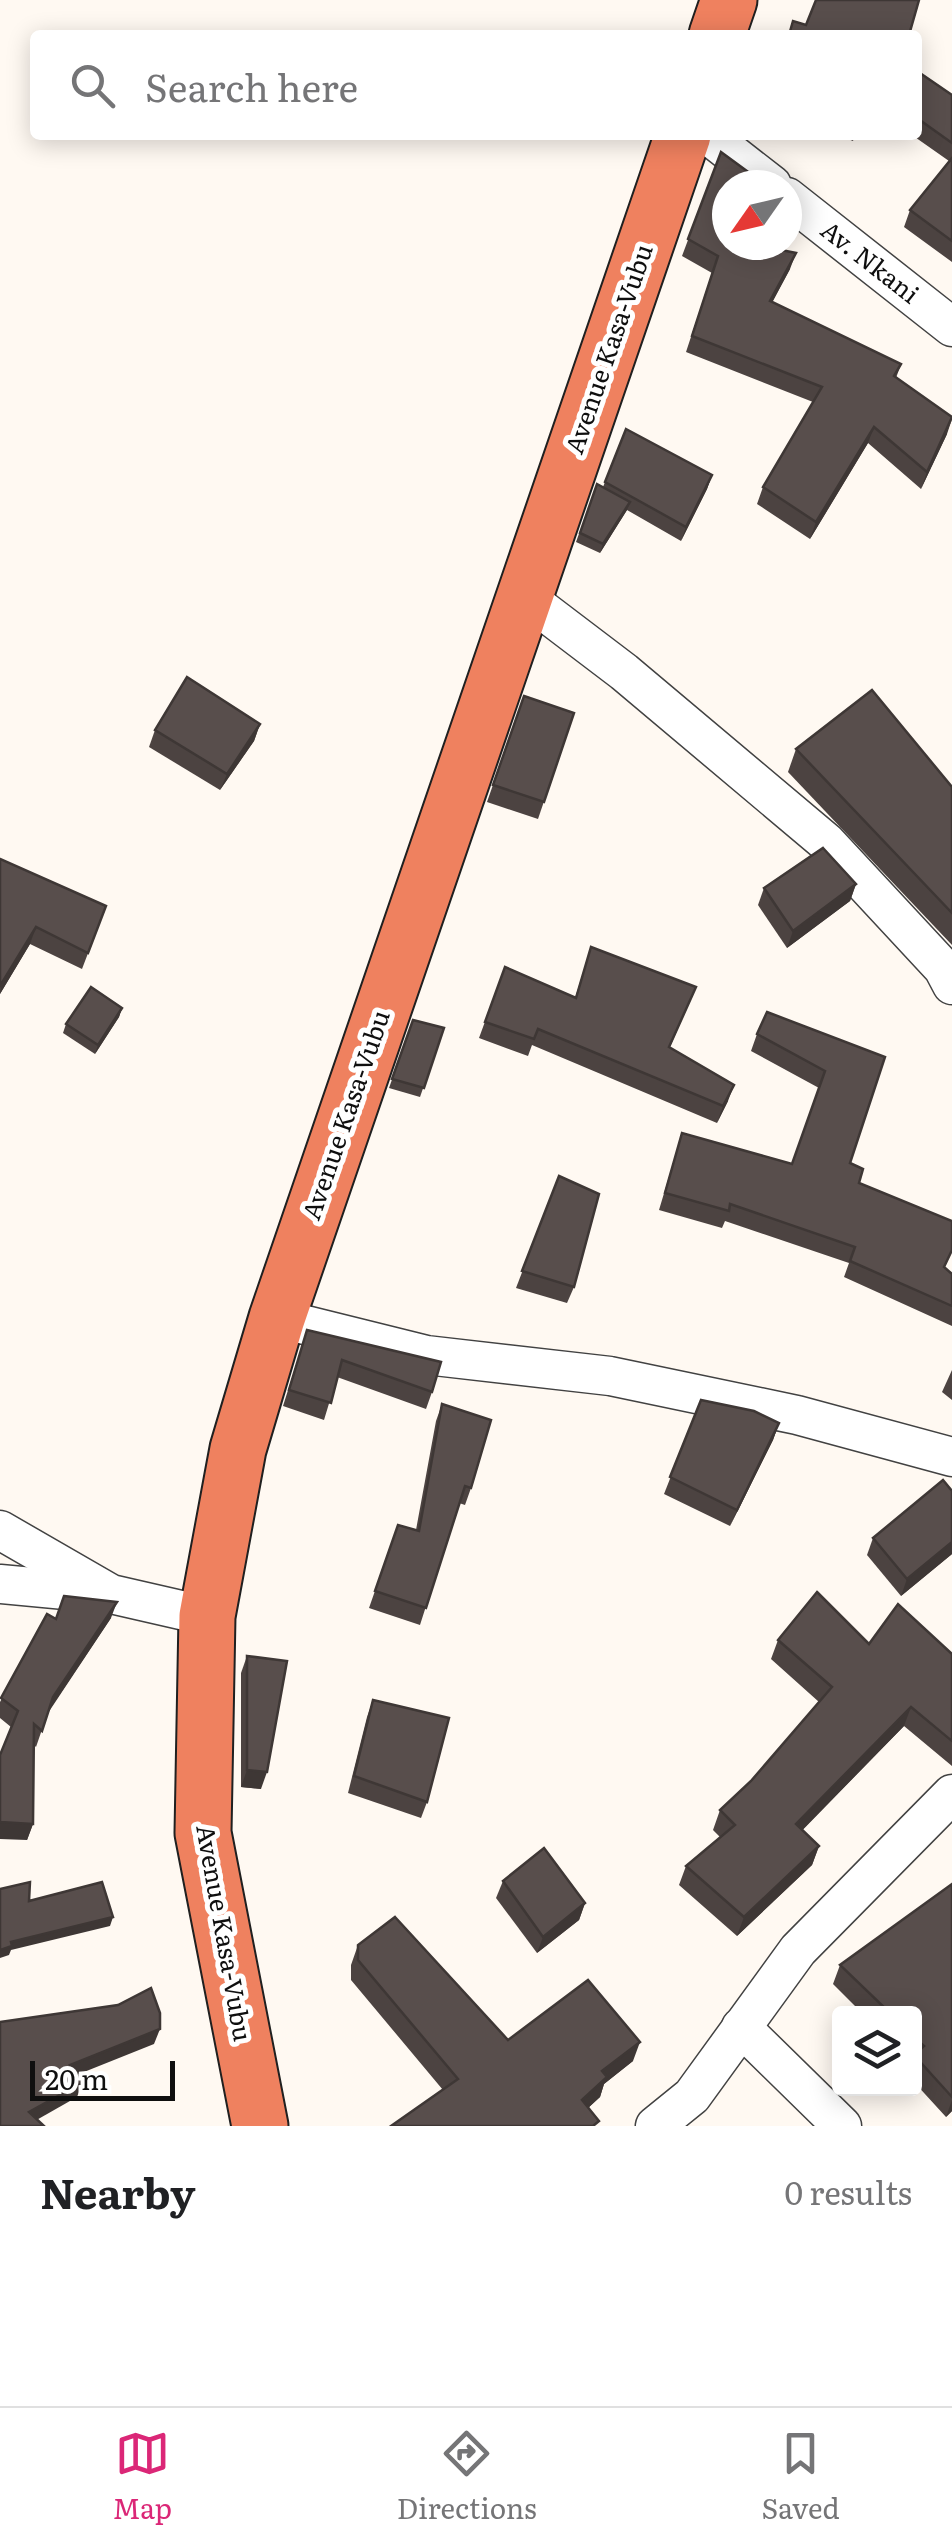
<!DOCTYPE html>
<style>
:root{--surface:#fff;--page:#f6f6f6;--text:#202124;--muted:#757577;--line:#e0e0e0;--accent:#db2777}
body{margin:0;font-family:Literata,serif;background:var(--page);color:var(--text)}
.controls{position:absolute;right:30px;bottom:30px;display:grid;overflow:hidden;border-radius:10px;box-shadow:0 5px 25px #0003}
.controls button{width:90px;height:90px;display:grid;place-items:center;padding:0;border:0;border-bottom:2px solid var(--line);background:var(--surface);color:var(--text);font:50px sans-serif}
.compass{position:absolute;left:712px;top:170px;width:90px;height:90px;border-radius:50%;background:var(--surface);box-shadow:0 5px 25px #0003;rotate:236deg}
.scale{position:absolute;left:30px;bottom:25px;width:145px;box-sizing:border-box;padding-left:10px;border:5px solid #0f0f0f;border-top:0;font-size:28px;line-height:35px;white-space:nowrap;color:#0f0f0f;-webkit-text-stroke:8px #fff;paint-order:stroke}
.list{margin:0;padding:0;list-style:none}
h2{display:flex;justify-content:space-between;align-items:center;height:130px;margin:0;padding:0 40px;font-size:42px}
h2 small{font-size:32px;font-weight:400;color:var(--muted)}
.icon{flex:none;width:55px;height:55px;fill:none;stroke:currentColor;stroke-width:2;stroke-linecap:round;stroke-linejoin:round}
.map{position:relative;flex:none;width:952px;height:2126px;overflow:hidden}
.search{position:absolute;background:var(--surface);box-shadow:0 5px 25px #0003;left:30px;right:30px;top:30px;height:110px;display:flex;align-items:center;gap:25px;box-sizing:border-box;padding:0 35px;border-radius:10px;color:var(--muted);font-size:38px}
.sheet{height:280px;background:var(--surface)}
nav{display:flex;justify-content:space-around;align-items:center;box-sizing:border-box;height:140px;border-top:2px solid var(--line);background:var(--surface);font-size:28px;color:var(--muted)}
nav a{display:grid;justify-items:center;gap:5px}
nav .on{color:var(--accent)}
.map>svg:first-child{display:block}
</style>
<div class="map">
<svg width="952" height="2126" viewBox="0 0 952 2126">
<rect width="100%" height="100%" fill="#fff9f2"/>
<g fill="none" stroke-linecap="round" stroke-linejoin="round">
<defs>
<g id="street">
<polyline points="708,135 772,185"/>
<polyline points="787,197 952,327"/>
<polyline points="524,596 624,672 826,842 943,968 952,985"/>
<polyline points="277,1318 426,1355 610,1376 797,1415 952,1457"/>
<polyline points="0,1530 111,1594 207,1616"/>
<polyline points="0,1584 97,1593"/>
<polyline points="741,2027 842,2126"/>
<polyline points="655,2126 692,2096 798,1950 952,1794"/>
</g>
<g id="highway">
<polyline points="717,35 729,0"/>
<polyline points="260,2126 203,1833 207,1616 238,1449 277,1318 683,135"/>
</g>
</defs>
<!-- street casing -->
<use href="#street" stroke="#424242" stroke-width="41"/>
<!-- highway casing -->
<use href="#highway" stroke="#202020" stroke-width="59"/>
<!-- street -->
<use href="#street" stroke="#fff" stroke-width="38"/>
<!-- highway -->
<use href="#highway" stroke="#ef815f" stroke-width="55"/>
</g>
<!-- wall -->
<g fill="#4c4341">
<polygon points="917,71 952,95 952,262 904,227 910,210 949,161 912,135 917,135"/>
<polygon points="838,135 855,135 853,141"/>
<polygon points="721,152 771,248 790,269 772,302 901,364 896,378 947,434 921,489 868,443 810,539 757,504 763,487 813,402 686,352 712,273 682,256"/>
<polygon points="626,429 712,475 707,489 681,541 627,510 600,553 576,542 597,484 603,487"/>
<polygon points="524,696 574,713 538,819 487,802"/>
<polygon points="260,724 254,741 220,790 149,747 155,730"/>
<polygon points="796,749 952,787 952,945 788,772"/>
<polygon points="0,859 106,906 82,969 30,944 0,994"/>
<polygon points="856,884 850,901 787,948 758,905 764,888"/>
<polygon points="591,947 696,987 670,1047 728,1101 717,1123 532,1045 528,1056 479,1038 505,967 575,998"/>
<polygon points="122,1008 119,1017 95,1054 63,1033 66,1024"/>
<polygon points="413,1020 444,1028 420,1097 389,1088"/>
<polygon points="757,1034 885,1057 850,1163 859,1183 952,1274 952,1326 844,1277 849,1263 725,1221 722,1228 659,1210 682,1133 792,1164 819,1088 751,1051"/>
<polygon points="559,1176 574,1287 567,1303 516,1288"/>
<polygon points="307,1330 432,1392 426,1409 337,1377 324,1420 283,1406"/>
<polygon points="952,1370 952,1400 942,1392"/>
<polygon points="701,1400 779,1423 773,1440 730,1526 664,1494"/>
<polygon points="442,1404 471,1488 465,1505 459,1503 420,1625 369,1608 398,1525 416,1530 436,1421"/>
<polygon points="952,1491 952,1554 901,1596 867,1555 873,1538"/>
<polygon points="47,1614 55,1619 111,1618 48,1712 36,1747 34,1745 33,1824 27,1840 11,1727 0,1718 0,1702"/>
<polygon points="778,1640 869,1644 952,1654 952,1766 904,1726 802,1830 819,1846 812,1865 737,1936 679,1885 686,1866 720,1837 713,1830 720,1810 751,1781 819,1702 771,1659"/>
<polygon points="247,1656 261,1789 241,1787 241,1673"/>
<polygon points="373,1700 427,1802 421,1818 348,1793 367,1717"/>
<polygon points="503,1881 585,1903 579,1920 537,1953 496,1898"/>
<polygon points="952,1884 952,2111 946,2117 914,2082 914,2014 863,2014 833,1984 840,1965"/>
<polygon points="358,1945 508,2040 633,2061 604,2084 600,2097 588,2108 443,2090 351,1980 351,1965"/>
</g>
<!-- shaded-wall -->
<g fill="#3e3735">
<polygon points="796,253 790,269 764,318 770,301"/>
<polygon points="952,419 947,434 921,489 927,472"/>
<polygon points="874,427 868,443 810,539 816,522"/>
<polygon points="712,475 707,489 681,541 686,527"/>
<polygon points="630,502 627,510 600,553 603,544"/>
<polygon points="260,724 254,741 220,790 227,774"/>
<polygon points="856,884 850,901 787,948 793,931"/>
<polygon points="36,927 30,944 0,994 1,987"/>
<polygon points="122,1008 119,1017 95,1054 98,1045"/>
<polygon points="734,1085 728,1101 717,1123 723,1106"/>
<polygon points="779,1423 773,1440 730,1526 737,1510"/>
<polygon points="952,1542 952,1554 901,1596 907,1579"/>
<polygon points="117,1602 111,1618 48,1713 53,1697"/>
<polygon points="911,1707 904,1726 789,1844 796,1824"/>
<polygon points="247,1770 267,1772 261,1789 241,1787"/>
<polygon points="0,1822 33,1824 27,1840 0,1839"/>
<polygon points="819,1846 812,1865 737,1936 744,1917"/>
<polygon points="585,1903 579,1920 537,1953 543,1937"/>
<polygon points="113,1917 110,1926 11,1950 9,1955 0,1958 0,1950 11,1942"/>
<polygon points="160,2029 154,2044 64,2080 70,2065"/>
<polygon points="640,2042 633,2061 604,2084 600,2097 575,2120 582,2100 602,2071"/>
<polygon points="83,2082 77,2097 26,2126 29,2112"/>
<polygon points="952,2100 952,2111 946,2117"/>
</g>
<!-- building -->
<g fill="#584e4c" stroke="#3e3735" stroke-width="2.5">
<polygon points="816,0 919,0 909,35 789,35 793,21 806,25"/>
<polygon points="917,71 952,95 952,143 917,118"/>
<polygon points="721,152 766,185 727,185 727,245 768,245 766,247 796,253 770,301 901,364 894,376 952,417 927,472 874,427 816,522 763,487 822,387 692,336 718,256 688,239"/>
<polygon points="952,158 952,241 910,210"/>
<polygon points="787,203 793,209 787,218"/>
<polygon points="626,429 712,475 686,527 605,482"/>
<polygon points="597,484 630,502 603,544 580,533"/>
<polygon points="187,677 260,724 227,774 155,730"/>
<polygon points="872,690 952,787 952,913 796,749"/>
<polygon points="524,696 574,713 544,802 493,785"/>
<polygon points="823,848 856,884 793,931 764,888"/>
<polygon points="0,859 106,906 88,953 36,927 0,986"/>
<polygon points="591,947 696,987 669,1047 734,1085 723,1106 538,1029 534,1039 485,1022 505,967 576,998"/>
<polygon points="91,987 122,1008 98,1045 66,1024"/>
<polygon points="767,1012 885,1057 850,1163 863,1169 859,1183 952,1221 952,1250 944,1267 952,1274 952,1306 850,1261 855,1247 730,1204 729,1211 665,1193 682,1133 792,1164 825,1071 757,1034"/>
<polygon points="413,1020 444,1028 424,1088 392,1079"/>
<polygon points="559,1176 599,1194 574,1287 522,1271"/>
<polygon points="307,1330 441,1362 432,1392 342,1360 331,1403 289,1390"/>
<polygon points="701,1400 754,1411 779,1423 737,1510 670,1477"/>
<polygon points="442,1404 491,1420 471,1488 465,1486 426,1608 375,1591 398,1525 419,1531"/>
<polygon points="943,1480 952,1491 952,1542 907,1579 873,1538"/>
<polygon points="817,1592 869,1644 898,1604 952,1654 952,1741 911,1707 796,1824 819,1846 744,1917 686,1866 735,1825 720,1810 751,1781 832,1687 778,1640"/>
<polygon points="64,1596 117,1602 53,1697 42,1731 34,1724 33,1824 0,1822 0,1755 18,1711 1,1698 47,1614 56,1619"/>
<polygon points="247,1656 287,1661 267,1772 247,1770"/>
<polygon points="373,1700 449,1718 427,1802 354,1776"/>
<polygon points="544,1848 585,1903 543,1937 503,1881"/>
<polygon points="30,1882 29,1901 102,1882 113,1917 11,1942 12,1946 0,1950 0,1889"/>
<polygon points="952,1884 952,2097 914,2055 924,2046 914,2037 914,2014 891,2014 840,1965"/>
<polygon points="395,1917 508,2040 588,1980 640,2042 602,2071 607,2077 582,2100 599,2121 593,2126 391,2126 458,2079 358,1960 358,1945"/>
<polygon points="151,1988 160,2013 160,2029 70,2065 83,2082 29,2112 44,2126 0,2126 0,2022 118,2005"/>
</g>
<g text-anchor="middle" stroke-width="10" stroke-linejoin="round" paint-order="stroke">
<!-- street labels -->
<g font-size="25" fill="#0f0f0f" stroke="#fff">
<text transform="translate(870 262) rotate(38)" y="9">Av. Nkani</text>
<text transform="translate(609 349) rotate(-71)" y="9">Avenue Kasa-Vubu</text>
<text transform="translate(346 1115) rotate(-71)" y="9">Avenue Kasa-Vubu</text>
<text transform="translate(224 1933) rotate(80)" y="9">Avenue Kasa-Vubu</text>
</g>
</g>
</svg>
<div class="controls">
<button><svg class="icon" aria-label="layers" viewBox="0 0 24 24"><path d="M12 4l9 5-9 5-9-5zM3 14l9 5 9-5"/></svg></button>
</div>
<svg class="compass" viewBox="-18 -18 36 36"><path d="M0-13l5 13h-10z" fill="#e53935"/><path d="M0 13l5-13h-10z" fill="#757577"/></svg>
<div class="scale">20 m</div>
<div class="search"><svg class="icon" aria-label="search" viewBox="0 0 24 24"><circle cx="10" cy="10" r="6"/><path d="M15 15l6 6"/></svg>Search here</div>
</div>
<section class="sheet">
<h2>Nearby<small>0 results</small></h2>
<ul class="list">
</ul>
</section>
<nav>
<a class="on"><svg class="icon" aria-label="map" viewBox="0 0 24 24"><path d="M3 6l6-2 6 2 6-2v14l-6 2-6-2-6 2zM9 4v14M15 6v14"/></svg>Map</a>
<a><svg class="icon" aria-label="directions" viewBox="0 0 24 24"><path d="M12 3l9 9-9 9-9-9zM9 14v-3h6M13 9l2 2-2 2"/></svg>Directions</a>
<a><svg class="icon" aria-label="saved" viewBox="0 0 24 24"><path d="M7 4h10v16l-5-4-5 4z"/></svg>Saved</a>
</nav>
